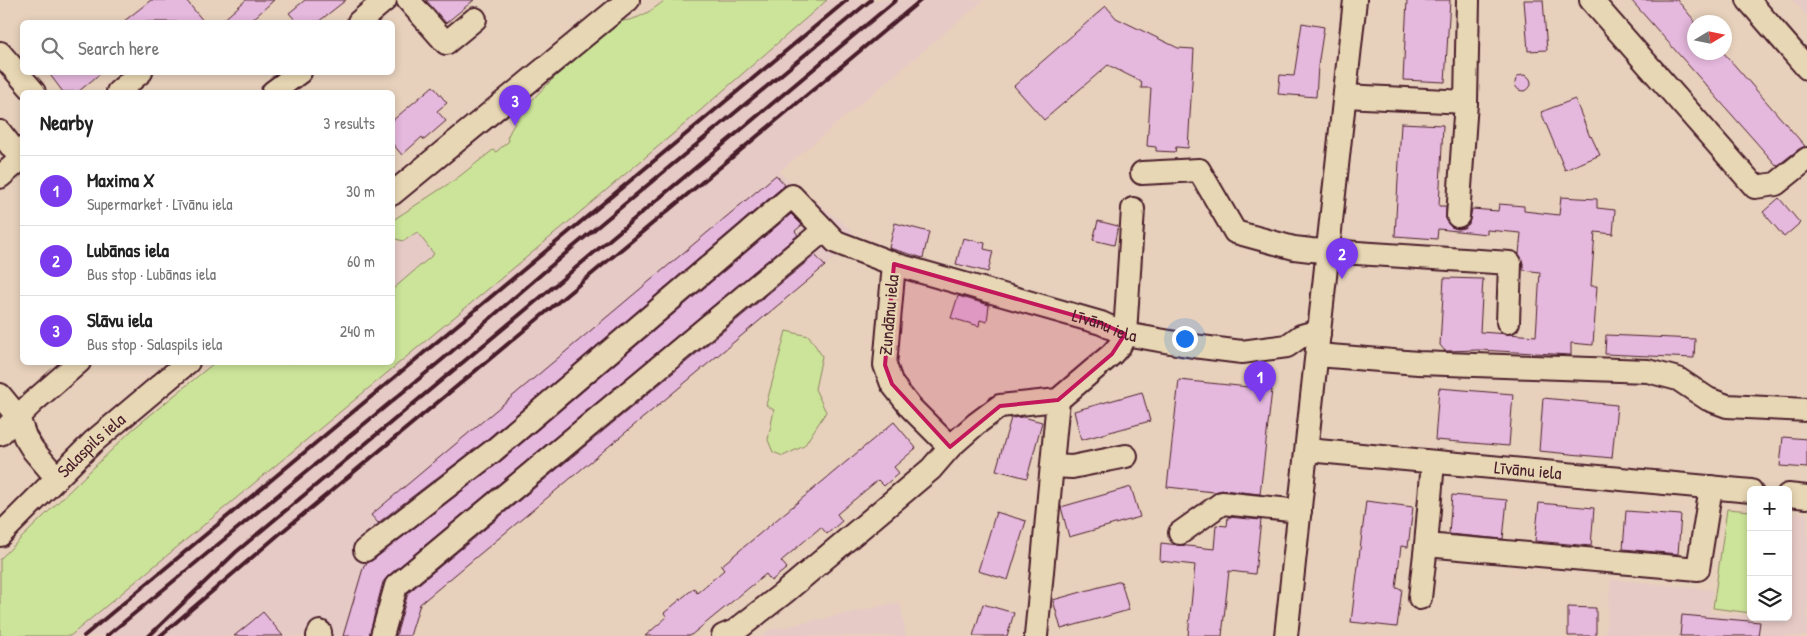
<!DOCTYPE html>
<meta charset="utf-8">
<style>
:root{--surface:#fff;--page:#f6f6f6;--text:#222;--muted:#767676;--line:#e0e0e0;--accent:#7c3aed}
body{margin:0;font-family:"Patrick Hand",sans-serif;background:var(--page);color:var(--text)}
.controls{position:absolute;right:15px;bottom:15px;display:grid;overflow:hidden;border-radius:8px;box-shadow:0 2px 8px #0003}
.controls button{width:45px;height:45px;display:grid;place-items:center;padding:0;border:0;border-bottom:1px solid var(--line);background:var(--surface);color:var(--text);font:25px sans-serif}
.compass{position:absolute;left:1687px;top:15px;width:45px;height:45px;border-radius:50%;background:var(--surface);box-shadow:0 2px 8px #0003;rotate:80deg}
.you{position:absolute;left:1184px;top:338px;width:18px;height:18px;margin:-12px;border:4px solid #fff;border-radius:50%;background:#1a73e8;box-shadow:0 0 0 8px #1a73e833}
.badge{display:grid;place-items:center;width:32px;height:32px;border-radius:50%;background:var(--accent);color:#fff;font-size:16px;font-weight:700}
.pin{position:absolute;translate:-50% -41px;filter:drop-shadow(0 1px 2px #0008)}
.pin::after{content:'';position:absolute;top:26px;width:18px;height:15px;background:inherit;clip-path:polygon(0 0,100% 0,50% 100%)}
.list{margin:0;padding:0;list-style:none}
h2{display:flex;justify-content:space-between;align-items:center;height:65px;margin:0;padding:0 20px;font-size:21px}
h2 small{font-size:16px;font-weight:400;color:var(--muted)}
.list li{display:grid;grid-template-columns:32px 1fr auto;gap:15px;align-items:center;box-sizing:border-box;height:70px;padding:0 20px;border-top:1px solid var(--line)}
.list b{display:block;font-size:19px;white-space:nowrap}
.list p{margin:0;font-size:16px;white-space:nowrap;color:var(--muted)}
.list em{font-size:16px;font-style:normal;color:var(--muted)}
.icon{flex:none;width:28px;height:28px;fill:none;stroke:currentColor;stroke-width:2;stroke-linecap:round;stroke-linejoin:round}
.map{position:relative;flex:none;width:1807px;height:636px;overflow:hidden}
.search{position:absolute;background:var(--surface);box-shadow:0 2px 8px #0003;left:20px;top:20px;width:375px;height:55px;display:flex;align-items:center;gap:12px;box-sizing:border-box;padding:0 18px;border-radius:8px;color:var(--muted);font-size:19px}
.panel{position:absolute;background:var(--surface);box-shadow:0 2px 8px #0003;left:20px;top:90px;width:375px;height:275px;border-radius:8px}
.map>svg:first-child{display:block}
</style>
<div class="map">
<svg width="1807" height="636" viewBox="0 0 1807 636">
<rect width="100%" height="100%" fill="#e7d1bc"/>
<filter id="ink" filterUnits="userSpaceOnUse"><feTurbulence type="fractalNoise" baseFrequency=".02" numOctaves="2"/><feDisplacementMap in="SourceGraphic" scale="10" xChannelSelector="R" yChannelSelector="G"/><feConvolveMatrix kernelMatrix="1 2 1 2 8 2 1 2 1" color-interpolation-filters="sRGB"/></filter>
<g filter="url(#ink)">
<!-- built -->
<g fill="#e6cac6">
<polygon points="749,0 984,0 779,172 849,228 855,236 840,254 420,604 410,636 5,636 392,362 393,247 419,220"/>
<polygon points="1793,0 1807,0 1807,16"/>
<polygon points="1795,512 1807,514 1807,636 1605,636 1611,579 1713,590 1710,613 1751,616 1751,617 1784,619 1788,617 1788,578"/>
<polygon points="900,602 906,636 762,636 769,630"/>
</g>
<!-- green -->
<g fill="#cce499" stroke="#8b8262">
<path d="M665 0H827L686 123 534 251 70 636H0V559L132 430 214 363 392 362 393 289 434 254 417 232 404 241 395 239 393 235V220L456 179 493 150 496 152 509 141 507 138C526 93 585 53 622 21 638 20 653 10 665 0Z"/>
<polygon points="786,331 809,336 822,356 815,389 826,412 804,446 783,456 773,452 768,440 774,410 766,405"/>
<polygon points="1727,509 1751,511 1751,613 1713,608"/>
</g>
<!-- building -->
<g fill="#e5b8dd" stroke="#4a1f2b">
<polygon points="151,0 186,0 204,22 123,22"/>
<polygon points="246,0 274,0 250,22 221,22"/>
<polygon points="305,0 346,0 318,22 297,22 289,13"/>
<polygon points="426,0 474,0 446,23"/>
<polygon points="1407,0 1450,0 1445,82 1403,80"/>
<polygon points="1524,0 1543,0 1547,50 1528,51"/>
<polygon points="1631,0 1677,0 1694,20 1694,52 1723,52 1805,146 1799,149 1777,166"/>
<polygon points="1106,6 1116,18 1178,48 1194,49 1188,148 1176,147 1175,152 1156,151 1156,147 1147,146 1151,88 1141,88 1142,82 1108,65 1044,120 1014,86"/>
<polygon points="1302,23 1324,27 1318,66 1316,97 1278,94 1280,75 1294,76"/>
<polygon points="48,72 102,72 78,92 63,92"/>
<circle cx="1523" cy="83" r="8"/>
<polygon points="433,86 447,103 437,111 446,121 424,140 422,137 402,155 392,143 392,121"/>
<polygon points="1575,99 1590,137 1591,136 1600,155 1565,170 1541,112"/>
<polygon points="1401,123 1443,125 1439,206 1446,206 1446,221 1451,227 1458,229 1464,228 1469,224 1472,209 1498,211 1499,204 1524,206 1524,211 1559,215 1561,197 1597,199 1597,208 1615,210 1613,234 1595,232 1591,286 1597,286 1593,345 1571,343 1571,355 1479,350 1445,351 1440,345 1444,278 1483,279 1480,332 1536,336 1540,272 1523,270 1523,263 1519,254 1521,233 1487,230 1487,234 1438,229 1437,239 1395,236"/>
<polygon points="776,175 785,185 485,441 378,523 371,515"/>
<polygon points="1779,198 1800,223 1784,237 1763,212"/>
<polygon points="791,214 802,225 795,231 798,235 388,576 383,582 369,636 343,636 364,565 373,560 501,461"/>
<polygon points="1098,221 1118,226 1114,245 1093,240"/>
<polygon points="895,223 929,232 923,258 889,248"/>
<polygon points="963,238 985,243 984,249 993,251 988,272 956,264"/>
<polygon points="815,255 825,266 420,604 410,636 396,636 408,593"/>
<polygon points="958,296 989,305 987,322 980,320 979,326 951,318"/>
<polygon points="1606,335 1695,339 1694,358 1605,354"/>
<polygon points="1250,375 1268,377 1267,389 1272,390 1260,494 1223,490 1214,492 1167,487 1179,380 1249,387"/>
<polygon points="1439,388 1513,394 1509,446 1435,440"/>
<polygon points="1142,392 1150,421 1081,440 1074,411"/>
<polygon points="1543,398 1617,405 1612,458 1539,451"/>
<polygon points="1023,417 1042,422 1027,478 996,470 1011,418"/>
<polygon points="894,422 916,448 894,467 899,473 884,486 878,480 837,514 842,521 827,534 821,527 781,561 787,568 771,581 766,574 690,636 645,636 667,617 664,613 694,588 697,593 724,570 721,566"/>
<polygon points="1783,437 1807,439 1807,468 1780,466"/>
<polygon points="1131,487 1140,517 1069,537 1061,507"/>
<polygon points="1452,495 1507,500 1503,539 1449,534"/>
<polygon points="1366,501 1413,507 1408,547 1401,546 1396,588 1402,589 1397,627 1351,622"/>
<polygon points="1539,503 1594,508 1591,546 1535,541"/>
<polygon points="1626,511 1681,515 1678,554 1623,549"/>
<polygon points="996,512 1026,521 1008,580 978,571"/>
<polygon points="1228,517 1261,520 1255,574 1229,571 1222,636 1188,636 1195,565 1160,561 1161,543 1214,549 1216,525 1227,526"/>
<polygon points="1121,581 1129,610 1061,629 1053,600"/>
<polygon points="983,604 1014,613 1007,636 973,636"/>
<polygon points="1568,607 1596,608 1596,636 1568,636"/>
<polygon points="263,612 283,636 234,636 250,623"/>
<polygon points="1682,615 1760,622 1758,636 1680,636"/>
</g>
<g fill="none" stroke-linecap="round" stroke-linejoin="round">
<defs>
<g id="minor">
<polyline points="408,0 446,43 475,19"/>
<polyline points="1591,0 1755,187 1776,184 1807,159"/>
<polyline points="1748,0 1807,68"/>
<polyline points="359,22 385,0"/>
<polyline points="0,53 34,92"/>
<polyline points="118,92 141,72"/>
<polyline points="273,92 300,72"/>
<polyline points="1345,96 1466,102 1468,0"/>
<polyline points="0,132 21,159"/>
<polyline points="1142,173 1199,170 1235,232 1294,248 1311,250 1510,263 1508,322"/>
<polyline points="0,177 21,159 22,160"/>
<polyline points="392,194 628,0"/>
<polyline points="1458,216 1466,102"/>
<polyline points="894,264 885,365 892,384 911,408 950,447"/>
<polyline points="1317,355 1418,363 1648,371 1678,379 1708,399 1727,406 1807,410"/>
<polyline points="0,395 18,417 25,437 33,450 56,477"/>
<polyline points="0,434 33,402 79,362"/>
<path id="s1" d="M1307 450 1751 491"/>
<polyline points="1053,466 1072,467 1126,456"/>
<polyline points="1788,495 1807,497"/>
<polyline points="1180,533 1222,503 1300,511"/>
<path id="s2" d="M0 535 93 442 188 362"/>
<polyline points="1426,545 1433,462"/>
<path id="s3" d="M365 550 493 451 792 196 836 242 894 264 1101 323 1125 334 1193 346 1242 352 1287 346 1301 336 1308 334H1319"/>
<polyline points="1420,598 1426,545 1698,569 1711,487"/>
<polyline points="318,636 320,632"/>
<polyline points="382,636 396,586 824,230"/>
<polyline points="723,636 735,631 785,592 931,469 950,447 976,424 1000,406 1058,400 1112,354 1120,345 1125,334 1133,209"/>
<polyline points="1036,636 1058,400"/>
<polyline points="1286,636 1355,0"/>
</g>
</defs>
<!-- minor casing -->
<use href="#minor" stroke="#4a1f2b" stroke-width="26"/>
<!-- minor -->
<use href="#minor" stroke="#e8d7b4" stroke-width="22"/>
<!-- rail -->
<g stroke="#4a1f2b" stroke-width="4">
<polyline points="84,636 847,0"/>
<polyline points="107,636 443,359 573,247 871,0"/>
<polyline points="149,636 236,552 896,0"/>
<polyline points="160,636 277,536 921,0"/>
</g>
</g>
</g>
<!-- marked area -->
<path fill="#c2185b" fill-opacity="0.2" stroke="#c2185b" stroke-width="4" stroke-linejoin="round" d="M894 264 1101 323 1125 334 1112 354 1058 400 1000 406 950 447 892 384 885 365Z"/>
<g text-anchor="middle" stroke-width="4.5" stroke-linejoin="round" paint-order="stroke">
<!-- street labels -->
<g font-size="18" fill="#4a1f2b" stroke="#e8d7b4">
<text transform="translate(889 315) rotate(-85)" y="6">Zundānu iela</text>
<text dy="6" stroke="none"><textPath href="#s3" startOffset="900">Līvānu iela</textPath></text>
<text dy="6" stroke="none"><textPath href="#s2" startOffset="128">Salaspils iela</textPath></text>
<text dy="6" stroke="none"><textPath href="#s1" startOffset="222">Līvānu iela</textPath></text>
</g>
</g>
</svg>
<div class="controls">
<button>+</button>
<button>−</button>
<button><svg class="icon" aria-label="layers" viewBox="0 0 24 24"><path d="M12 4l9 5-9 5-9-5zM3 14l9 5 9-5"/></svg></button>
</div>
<svg class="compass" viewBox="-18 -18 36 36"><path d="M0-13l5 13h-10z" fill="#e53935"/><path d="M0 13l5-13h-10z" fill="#767676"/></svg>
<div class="you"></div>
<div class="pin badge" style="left:1260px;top:402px">1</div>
<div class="pin badge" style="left:1342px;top:279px">2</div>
<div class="pin badge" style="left:515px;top:126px">3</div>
<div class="search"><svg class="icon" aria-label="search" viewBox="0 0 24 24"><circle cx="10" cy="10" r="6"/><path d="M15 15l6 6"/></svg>Search here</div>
<section class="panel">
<h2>Nearby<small>3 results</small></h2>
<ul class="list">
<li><span class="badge">1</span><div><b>Maxima X</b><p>Supermarket · Līvānu iela</p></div><em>30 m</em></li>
<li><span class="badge">2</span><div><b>Lubānas iela</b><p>Bus stop · Lubānas iela</p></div><em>60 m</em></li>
<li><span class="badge">3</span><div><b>Slāvu iela</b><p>Bus stop · Salaspils iela</p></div><em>240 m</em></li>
</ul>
</section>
</div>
